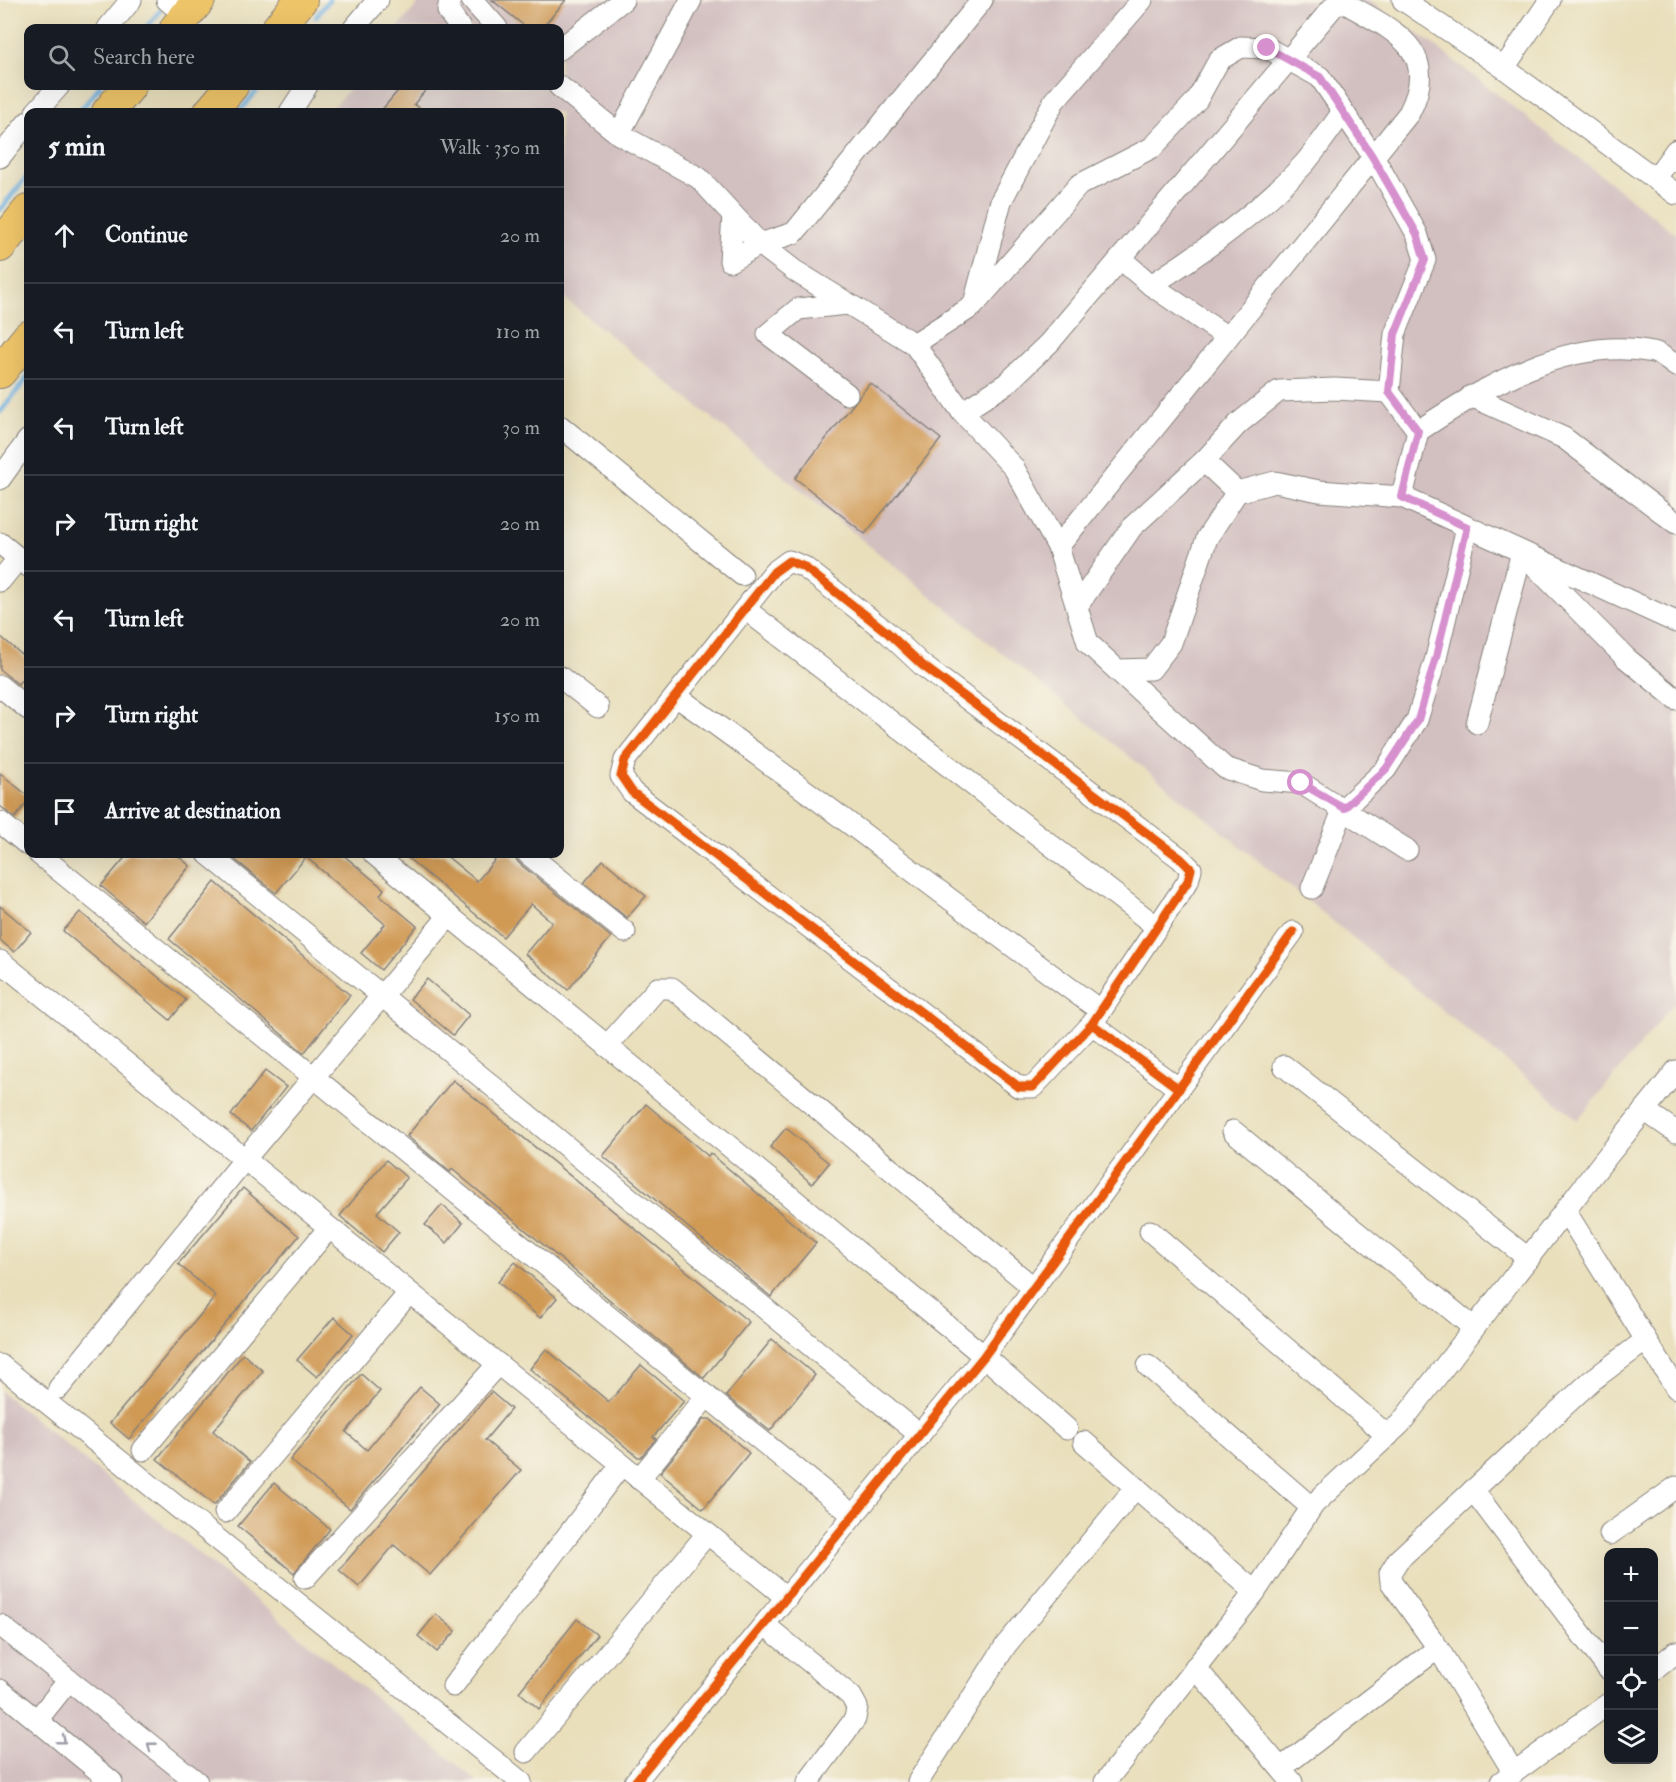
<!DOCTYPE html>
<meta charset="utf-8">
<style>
:root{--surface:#171b24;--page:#242831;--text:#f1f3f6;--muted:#9ea1a6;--line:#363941}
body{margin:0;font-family:"IM FELL Double Pica",serif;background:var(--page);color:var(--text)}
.controls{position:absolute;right:18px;bottom:18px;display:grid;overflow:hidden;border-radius:12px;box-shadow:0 6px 24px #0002}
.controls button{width:54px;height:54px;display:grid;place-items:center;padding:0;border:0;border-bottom:2px solid var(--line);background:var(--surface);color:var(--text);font:30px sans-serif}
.stop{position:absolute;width:18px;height:18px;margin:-14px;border:4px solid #d690ce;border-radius:50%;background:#fff}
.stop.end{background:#d690ce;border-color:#fff;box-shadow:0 2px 6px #0008}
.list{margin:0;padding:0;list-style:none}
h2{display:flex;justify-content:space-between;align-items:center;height:78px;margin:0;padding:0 24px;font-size:26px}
h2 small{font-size:20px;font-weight:400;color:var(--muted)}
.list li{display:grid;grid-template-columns:39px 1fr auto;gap:18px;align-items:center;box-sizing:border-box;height:96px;padding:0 24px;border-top:2px solid var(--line)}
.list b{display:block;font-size:22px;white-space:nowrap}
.list em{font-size:20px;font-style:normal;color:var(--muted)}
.icon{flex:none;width:33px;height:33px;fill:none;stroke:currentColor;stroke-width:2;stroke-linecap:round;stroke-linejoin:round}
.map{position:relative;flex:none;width:1676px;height:1782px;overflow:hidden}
.search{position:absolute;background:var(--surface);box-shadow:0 6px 24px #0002;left:24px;top:24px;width:540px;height:66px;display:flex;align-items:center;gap:15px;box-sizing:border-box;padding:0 21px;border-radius:12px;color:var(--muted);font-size:22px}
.panel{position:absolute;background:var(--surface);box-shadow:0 6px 24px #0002;left:24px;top:108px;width:540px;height:750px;border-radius:12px}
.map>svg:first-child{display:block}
</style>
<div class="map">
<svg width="1676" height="1782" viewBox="0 0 1676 1782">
<rect width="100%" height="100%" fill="#f7f3e8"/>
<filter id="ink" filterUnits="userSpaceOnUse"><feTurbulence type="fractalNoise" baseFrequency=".0167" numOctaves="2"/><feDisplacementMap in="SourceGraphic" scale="12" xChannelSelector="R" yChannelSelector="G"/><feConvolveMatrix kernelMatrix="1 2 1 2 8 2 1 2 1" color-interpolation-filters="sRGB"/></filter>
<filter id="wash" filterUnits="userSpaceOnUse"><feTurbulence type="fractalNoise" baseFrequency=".008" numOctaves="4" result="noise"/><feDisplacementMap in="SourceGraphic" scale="24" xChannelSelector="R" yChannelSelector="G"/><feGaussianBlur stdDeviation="1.35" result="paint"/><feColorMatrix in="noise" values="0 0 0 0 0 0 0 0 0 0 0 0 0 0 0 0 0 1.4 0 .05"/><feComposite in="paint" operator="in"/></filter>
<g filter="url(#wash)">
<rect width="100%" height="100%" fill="#e9dfbb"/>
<!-- industrial -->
<g fill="#d2bfc0">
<polygon points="421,0 1368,0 1430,42 1676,234 1676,1001 1578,1120 560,295 560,112 334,112 331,110 352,86 560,86 560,28 398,28"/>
<polygon points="0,1391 478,1782 0,1782"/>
</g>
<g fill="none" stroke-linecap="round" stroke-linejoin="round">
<!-- stream -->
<g stroke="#6db1e3" stroke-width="5">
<polyline points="316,17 329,0"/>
<polyline points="146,28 160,11"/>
<polyline points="79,112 100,86"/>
<polyline points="239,112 261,86"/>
<polyline points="0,210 28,175"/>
<polyline points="0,412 28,377"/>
</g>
</g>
<g id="blocks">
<!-- building -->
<g fill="#d09a55">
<polygon points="492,0 566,0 542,28 527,28"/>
<polygon points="402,86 429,86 414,104 425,112 380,112"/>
<polygon points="870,383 941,439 865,534 795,478"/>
<polygon points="0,636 28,660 28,672 18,684 0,670"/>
<polygon points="0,773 28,796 28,801 15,818 0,806"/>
<polygon points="128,854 176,854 190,866 144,922 101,886"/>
<polygon points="228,854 342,854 384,889 380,895 417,926 381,970 361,953 385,924 306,857 276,893"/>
<polygon points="403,854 444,854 477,881 500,854 511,854 520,864 611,937 568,990 525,954 552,922 531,904 503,937"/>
<polygon points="603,860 646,896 627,918 584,883"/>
<polygon points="215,882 350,995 304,1053 169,939"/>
<polygon points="0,906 31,932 14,952 0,940"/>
<polygon points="80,912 186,1000 170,1020 63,931"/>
<polygon points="427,979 469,1015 453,1035 410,999"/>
<polygon points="265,1071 286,1087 251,1131 231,1115"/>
<polygon points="453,1080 749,1322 704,1378 452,1169 450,1172 407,1136"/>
<polygon points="646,1104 708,1156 710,1153 816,1243 771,1297 603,1156"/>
<polygon points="786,1128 829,1163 812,1184 770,1147"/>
<polygon points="386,1160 407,1178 377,1213 399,1232 382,1252 340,1216"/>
<polygon points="243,1188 299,1236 129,1439 110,1423 216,1296 178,1264"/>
<polygon points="442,1205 463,1223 447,1243 425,1225"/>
<polygon points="515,1262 557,1298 540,1318 498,1282"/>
<polygon points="334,1317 353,1334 317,1377 297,1360"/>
<polygon points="772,1339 815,1375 770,1431 726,1396"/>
<polygon points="546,1349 609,1402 641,1365 684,1401 653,1437 656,1439 641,1457 638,1457 530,1369"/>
<polygon points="243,1354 263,1371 213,1431 250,1462 214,1505 157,1459"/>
<polygon points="361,1374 380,1391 346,1432 367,1450 420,1387 440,1404 350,1509 290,1460"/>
<polygon points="491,1392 511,1409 485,1440 521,1470 430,1575 394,1545 359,1587 339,1570"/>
<polygon points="704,1419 710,1419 749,1453 703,1509 660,1473"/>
<polygon points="274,1483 330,1529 294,1573 238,1526"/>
<polygon points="436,1614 456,1631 437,1652 418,1636"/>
<polygon points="577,1619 597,1635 539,1709 519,1692"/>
</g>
</g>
</g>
<g filter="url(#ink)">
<use href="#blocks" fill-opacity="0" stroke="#86807b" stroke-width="1.5"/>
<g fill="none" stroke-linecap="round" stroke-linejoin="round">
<defs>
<g id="minor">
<polyline points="167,0 186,16"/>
<polyline points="450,0 448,11 460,28"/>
<polyline points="472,0 497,28"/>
<polyline points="1403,0 1504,68 1676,194"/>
<polyline points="108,28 131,0"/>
<polyline points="354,28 378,0"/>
<polyline points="560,49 623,0"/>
<polyline points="1504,68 1550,0"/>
<polyline points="559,86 619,134 699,178 760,244 795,271 914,344 962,412 1014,468 1058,547 1088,643 1117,670 1151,669 1171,643 1207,538 1237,492 1275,482 1319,491 1402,497 1676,622"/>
<polyline points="36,112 59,86"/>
<polyline points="290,112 307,86"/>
<polyline points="619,134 691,0"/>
<polyline points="0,157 28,122"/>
<polyline points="1655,179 1676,150"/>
<polyline points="733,215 730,261 760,244 794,233 982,0"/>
<polyline points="1121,259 1151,285 1227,337"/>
<path d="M1151 285C1206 250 1259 212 1304 164 1318 148 1330 129 1343 112"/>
<polyline points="975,300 1001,201 1054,101 1142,0"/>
<polyline points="914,344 973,306 1079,185 1153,147 1197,100 1219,60 1241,47 1267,48 1320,77 1373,156 1417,234 1425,260 1395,334 1389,392 1418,431"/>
<polyline points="847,394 768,334 798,309 848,304"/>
<polyline points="1471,396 1564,438 1676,523"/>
<polyline points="962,412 1006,384 1049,343 1339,0"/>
<polyline points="560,426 742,575"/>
<polyline points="1204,461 1237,492"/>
<polyline points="0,479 28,440"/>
<path d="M1402 497 1418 431C1485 387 1568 335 1653 352 1660 353 1669 361 1676 366"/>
<polyline points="0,543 28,566"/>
<path d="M1058 547 1409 113C1443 47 1389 29 1340 0"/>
<polyline points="1530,561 1626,658 1676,699"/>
<polyline points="0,581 18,559"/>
<polyline points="1078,605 1132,527 1204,461 1239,423 1279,391 1335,389 1389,392"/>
<polyline points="745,609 1157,927"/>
<polyline points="1117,670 1225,768 1262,780 1301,783 1407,850"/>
<polyline points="560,677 598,707"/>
<polyline points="0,686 28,709"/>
<path d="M676 696C820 798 958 908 1101 1011"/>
<polyline points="1477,723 1522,552"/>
<polyline points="0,822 28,845"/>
<polyline points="39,854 853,1515"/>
<polyline points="208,854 920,1435"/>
<polyline points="374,854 984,1356 1067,1429"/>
<polyline points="528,854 625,932"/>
<polyline points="1312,888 1344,808 1386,769 1417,720 1436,658 1467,527"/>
<polyline points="0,961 787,1598"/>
<polyline points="1092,1024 1033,1087 1019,1087 632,792 621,776 625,760 774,572 789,561 804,567 888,633 922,665 1180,858 1191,869 1188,881 1092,1024 1179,1089"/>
<polyline points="607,1046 658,988 672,988 1034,1288"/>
<polyline points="1284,1066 1529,1259"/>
<polyline points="1644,1110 1676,1132"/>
<polyline points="1233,1131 1474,1328"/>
<polyline points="1566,1212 1676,1388"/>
<polyline points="1150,1231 1388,1436"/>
<polyline points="0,1365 521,1782"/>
<polyline points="1148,1366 1311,1507"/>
<polyline points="59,1388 244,1160 449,916"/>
<polyline points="1084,1442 1255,1592"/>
<polyline points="143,1450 329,1228"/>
<polyline points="639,1479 707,1396"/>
<polyline points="1473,1490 1608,1669"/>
<polyline points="225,1512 409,1293"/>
<polyline points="1610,1534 1676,1487"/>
<polyline points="305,1578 498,1364"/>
<polyline points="0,1625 197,1782"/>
<polyline points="765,1625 851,1696 857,1707 855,1719 808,1782"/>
<polyline points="1195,1667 1292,1782"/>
<polyline points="1654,1670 1676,1652"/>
<polyline points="453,1686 621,1465"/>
<polyline points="0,1690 112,1782"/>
<polyline points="37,1720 69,1680"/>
<polyline points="526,1752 707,1534"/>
<polyline points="1281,1768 1438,1648"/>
<polyline points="1514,1773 1438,1648 1391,1582 1390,1573 1398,1560 1591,1381 1646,1340"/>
<polyline points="635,1782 984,1356 1293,932"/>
<polyline points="918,1782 1006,1645 1136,1487"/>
<polyline points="1105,1782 1255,1592 1314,1504 1400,1424 1601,1164 1676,1071"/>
<polyline points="1501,1782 1608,1704"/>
</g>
<g id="highway">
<polyline points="176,28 199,0"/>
<polyline points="278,28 301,0"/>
<polyline points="108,112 130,86"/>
<polyline points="210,112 232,86"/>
<polyline points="0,246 28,211"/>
<polyline points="0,372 28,337"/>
</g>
</defs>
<!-- minor casing -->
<use href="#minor" stroke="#86807b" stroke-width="23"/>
<!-- highway casing -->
<use href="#highway" stroke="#86807b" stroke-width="34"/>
<!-- minor -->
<use href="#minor" stroke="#fff" stroke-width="21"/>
<!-- highway -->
<use href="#highway" stroke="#eec469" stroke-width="32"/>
<defs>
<g id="cycleway">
<polyline points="1092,1024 1033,1087 1019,1087 632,792 621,776 625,760 774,572 789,561 804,567 888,633 922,665 1180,858 1191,869 1188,881 1092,1024 1179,1089"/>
<polyline points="635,1782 984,1356 1293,932"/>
</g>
</defs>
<!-- cycleway casing -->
<use href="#cycleway" stroke="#f7f3e8" stroke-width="13"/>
<!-- cycleway -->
<use href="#cycleway" stroke="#e8590c" stroke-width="9"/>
</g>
<!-- one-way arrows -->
<defs><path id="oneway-chevron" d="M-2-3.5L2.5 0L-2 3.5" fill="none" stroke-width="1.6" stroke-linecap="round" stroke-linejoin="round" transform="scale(1.5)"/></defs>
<g stroke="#9c9ca7">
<use href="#oneway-chevron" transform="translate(62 1740) rotate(39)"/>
<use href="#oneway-chevron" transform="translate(151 1746) rotate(-142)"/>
</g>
</g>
<g fill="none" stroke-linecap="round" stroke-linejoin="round" filter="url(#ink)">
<!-- route -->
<polyline stroke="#d690ce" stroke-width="8" points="1267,48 1320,77 1372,156 1417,234 1425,260 1395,334 1389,392 1418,431 1402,497 1467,527 1436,657 1418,720 1386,769 1344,808 1301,783"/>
</g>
</svg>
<div class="controls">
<button>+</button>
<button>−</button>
<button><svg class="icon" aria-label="locate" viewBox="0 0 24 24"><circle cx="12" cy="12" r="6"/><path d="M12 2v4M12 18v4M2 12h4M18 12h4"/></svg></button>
<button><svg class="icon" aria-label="layers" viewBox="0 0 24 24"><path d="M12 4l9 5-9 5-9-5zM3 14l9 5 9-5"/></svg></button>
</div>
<div class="stop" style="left:1301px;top:783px"></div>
<div class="stop end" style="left:1267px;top:48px"></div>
<div class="search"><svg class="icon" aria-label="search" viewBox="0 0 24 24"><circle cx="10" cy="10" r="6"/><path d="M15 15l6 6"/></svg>Search here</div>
<section class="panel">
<h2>5 min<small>Walk · 350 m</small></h2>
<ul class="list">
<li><svg class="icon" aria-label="ahead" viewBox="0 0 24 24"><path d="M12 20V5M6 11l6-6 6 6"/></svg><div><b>Continue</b></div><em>20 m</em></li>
<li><svg class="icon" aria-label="left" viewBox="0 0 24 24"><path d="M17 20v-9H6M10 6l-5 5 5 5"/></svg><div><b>Turn left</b></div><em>110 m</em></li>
<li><svg class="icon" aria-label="left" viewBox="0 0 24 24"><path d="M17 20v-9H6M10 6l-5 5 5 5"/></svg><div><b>Turn left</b></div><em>30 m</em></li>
<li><svg class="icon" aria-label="right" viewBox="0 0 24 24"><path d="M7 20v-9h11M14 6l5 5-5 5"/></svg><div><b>Turn right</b></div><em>20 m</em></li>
<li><svg class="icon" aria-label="left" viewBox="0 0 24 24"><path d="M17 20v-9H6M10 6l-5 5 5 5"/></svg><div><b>Turn left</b></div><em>20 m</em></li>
<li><svg class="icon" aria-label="right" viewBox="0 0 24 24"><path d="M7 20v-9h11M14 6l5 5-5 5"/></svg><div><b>Turn right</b></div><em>150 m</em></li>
<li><svg class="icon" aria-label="arrive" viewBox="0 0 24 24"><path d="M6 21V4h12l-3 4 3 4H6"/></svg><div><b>Arrive at destination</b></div></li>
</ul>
</section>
</div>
